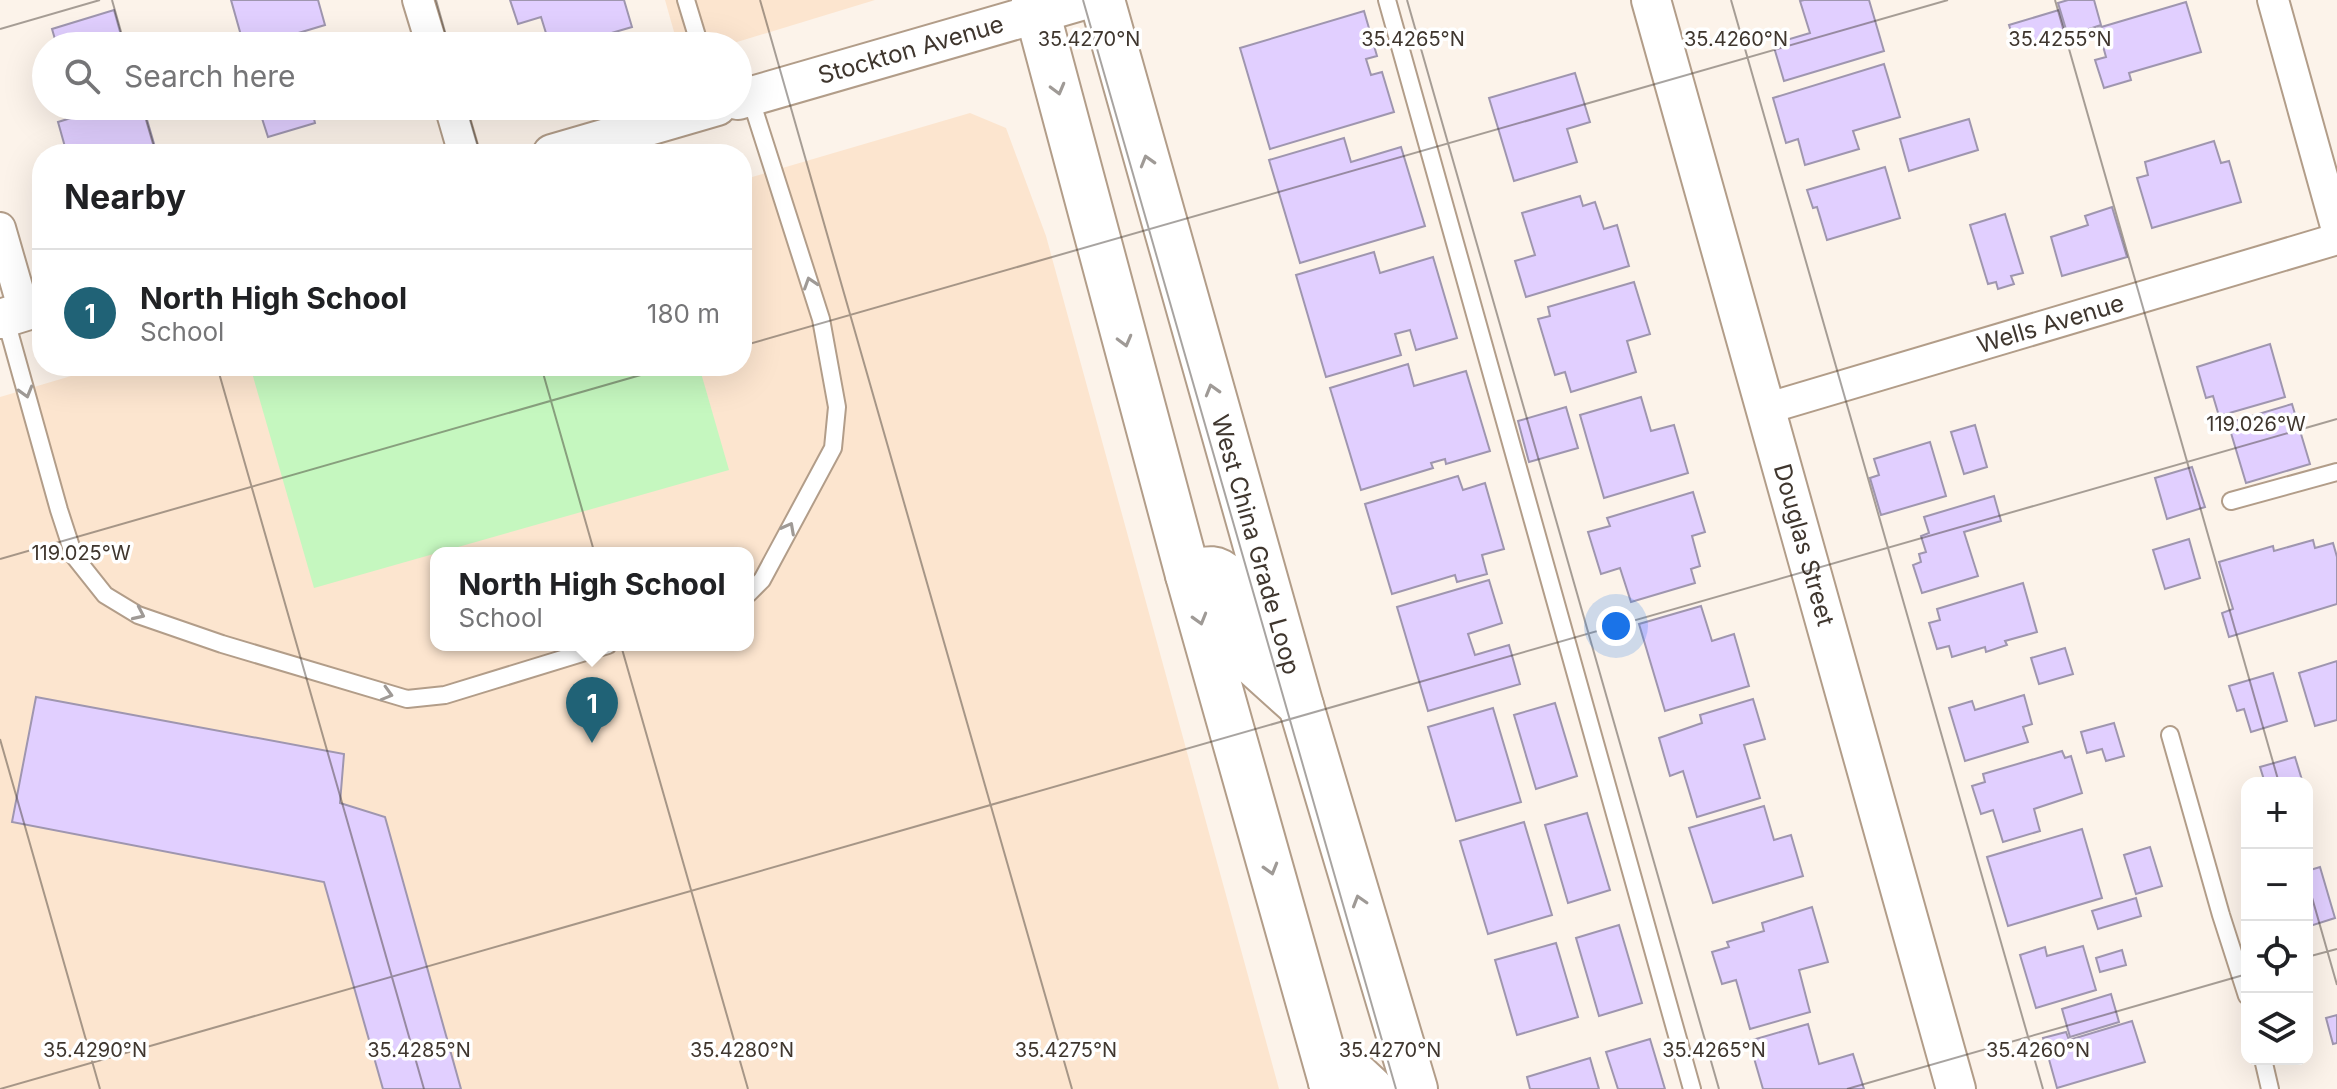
<!DOCTYPE html>
<meta charset="utf-8">
<style>
:root{--surface:#fff;--page:#f2f2f2;--text:#202124;--muted:#757577;--line:#e0e0e0;--accent:#206276}
body{margin:0;font-family:Inter,sans-serif;background:var(--page);color:var(--text)}
.controls{position:absolute;right:24px;bottom:24px;display:grid;overflow:hidden;border-radius:16px;box-shadow:0 8px 32px #0002}
.controls button{width:72px;height:72px;display:grid;place-items:center;padding:0;border:0;border-bottom:2px solid var(--line);background:var(--surface);color:var(--text);font:40px sans-serif}
.you{position:absolute;left:1616px;top:626px;width:28px;height:28px;margin:-20px;border:6px solid #fff;border-radius:50%;background:#1a73e8;box-shadow:0 0 0 12px #1a73e833}
.badge{display:grid;place-items:center;width:52px;height:52px;border-radius:50%;background:var(--accent);color:#fff;font-size:26px;font-weight:700}
.pin{position:absolute;translate:-50% -66px;filter:drop-shadow(0 2px 4px #0008)}
.pin::after{content:'';position:absolute;top:42px;width:28px;height:24px;background:inherit;clip-path:polygon(0 0,100% 0,50% 100%)}
.popup{position:absolute;left:430px;top:547px;width:324px;height:104px;box-sizing:border-box;display:grid;place-content:center;border-radius:16px;background:var(--surface);filter:drop-shadow(0 2px 6px #0005);font-size:26px;white-space:nowrap;color:var(--muted)}
.popup b{font-size:30px;color:var(--text)}
.popup::after{content:'';position:absolute;left:50%;top:100%;margin-left:-16px;border:16px solid transparent;border-top-color:var(--surface)}
.list{margin:0;padding:0;list-style:none}
h2{display:flex;justify-content:space-between;align-items:center;height:104px;margin:0;padding:0 32px;font-size:34px}
h2 small{font-size:26px;font-weight:400;color:var(--muted)}
.list li{display:grid;grid-template-columns:52px 1fr auto;gap:24px;align-items:center;box-sizing:border-box;height:128px;padding:0 32px;border-top:2px solid var(--line)}
.list b{display:block;font-size:30px;white-space:nowrap}
.list p{margin:0;font-size:26px;white-space:nowrap;color:var(--muted)}
.list em{font-size:26px;font-style:normal;color:var(--muted)}
.icon{flex:none;width:44px;height:44px;fill:none;stroke:currentColor;stroke-width:2;stroke-linecap:round;stroke-linejoin:round}
.map{position:relative;flex:none;width:2337px;height:1089px;overflow:hidden}
.search{position:absolute;background:var(--surface);box-shadow:0 8px 32px #0002;left:32px;top:32px;width:720px;height:88px;display:flex;align-items:center;gap:20px;box-sizing:border-box;padding:0 28px;border-radius:44px;color:var(--muted);font-size:30px}
.panel{position:absolute;background:var(--surface);box-shadow:0 8px 32px #0002;left:32px;top:144px;width:720px;height:232px;border-radius:32px}
.map>svg:first-child{display:block}
</style>
<div class="map">
<svg width="2337" height="1089" viewBox="0 0 2337 1089">
<rect width="100%" height="100%" fill="#fcf3ea"/>
<!-- built -->
<g fill="#fce5cf" fill-rule="evenodd">
<polygon points="665,0 875,0 724,46 678,46"/>
<path d="M970 113 1006 128 1046 236 1279 1089H0V397L105 366H742V180ZM436 553H748V645H436Z"/>
</g>
<!-- green -->
<polygon fill="#c5f7bf" points="250,366 699,366 729,470 314,588"/>
<!-- building -->
<g fill="#e1cfff" stroke="#9f96af" stroke-width="2">
<polygon points="231,0 318,0 325,25 255,46 244,46"/>
<polygon points="510,0 624,0 632,27 567,46 550,46 541,17 518,24"/>
<polygon points="1804,0 1869,0 1884,51 1784,81 1773,44 1810,33 1800,1"/>
<polygon points="2068,0 2094,0 2101,25 2068,36 2058,3"/>
<polygon points="2186,2 2201,52 2129,73 2131,80 2104,88 2095,60 2106,57 2098,28"/>
<polygon points="114,10 124,46 57,46 52,29"/>
<polygon points="2059,10 2066,34 2016,47 2009,25"/>
<polygon points="1364,11 1377,56 1366,59 1371,75 1382,72 1394,112 1270,149 1240,48"/>
<polygon points="330,40 332,46 309,46"/>
<polygon points="1884,64 1900,117 1853,131 1859,149 1805,165 1798,139 1786,143 1773,98"/>
<polygon points="46,69 46,93 40,71"/>
<polygon points="1575,73 1590,122 1567,129 1577,162 1514,181 1489,98"/>
<polygon points="110,106 143,106 157,154 67,154 58,122"/>
<polygon points="258,106 311,106 315,123 268,137"/>
<polygon points="1969,119 1978,150 1909,171 1900,139"/>
<polygon points="1344,138 1351,162 1401,147 1425,226 1300,263 1269,160"/>
<polygon points="2214,141 2221,163 2229,161 2241,202 2152,228 2137,178 2148,175 2145,162"/>
<polygon points="1885,167 1900,218 1827,240 1817,207 1813,208 1807,190"/>
<polygon points="1580,196 1583,206 1595,202 1604,229 1617,225 1629,266 1526,297 1515,261 1535,255 1522,213"/>
<polygon points="2112,207 2127,257 2062,276 2051,237 2088,225 2085,216"/>
<polygon points="2005,214 2023,273 2011,276 2014,284 1998,289 1996,282 1988,284 1970,225"/>
<polygon points="1374,252 1380,273 1433,257 1457,338 1416,350 1410,330 1395,334 1401,355 1326,377 1296,275"/>
<polygon points="1634,282 1650,334 1627,341 1636,372 1571,392 1565,372 1555,375 1538,319 1550,316 1548,307"/>
<polygon points="2270,344 2285,397 2219,416 2213,396 2206,398 2197,367"/>
<polygon points="1408,364 1414,386 1466,371 1490,451 1446,464 1445,459 1431,463 1433,468 1361,490 1330,388"/>
<polygon points="1641,397 1651,431 1674,425 1688,473 1604,498 1580,415"/>
<polygon points="2292,404 2310,464 2246,483 2228,423"/>
<polygon points="1566,407 1578,448 1529,462 1518,421"/>
<polygon points="1975,425 1987,467 1964,474 1951,432"/>
<polygon points="1930,442 1946,496 1881,515 1870,478 1879,475 1874,459"/>
<polygon points="2192,467 2205,507 2167,519 2155,478"/>
<polygon points="1458,476 1463,490 1485,483 1504,549 1482,555 1487,574 1457,582 1455,575 1392,594 1365,504"/>
<polygon points="1693,492 1705,532 1692,536 1700,566 1691,569 1695,583 1631,602 1620,568 1601,574 1588,532 1610,526 1607,518"/>
<polygon points="1994,496 2001,521 1964,532 1978,576 1922,593 1913,565 1921,562 1919,554 1926,552 1921,536 1929,533 1924,517"/>
<polygon points="2189,539 2200,578 2165,589 2153,550"/>
<polygon points="2313,540 2315,548 2333,543 2337,557 2337,604 2229,637 2222,613 2233,609 2219,562 2273,546 2274,551"/>
<polygon points="1489,580 1502,623 1468,634 1475,655 1509,645 1520,684 1428,711 1397,607"/>
<polygon points="2023,583 2037,632 2005,641 2007,645 1986,652 1985,647 1952,657 1949,646 1937,649 1929,623 1940,620 1937,609"/>
<polygon points="1701,606 1712,641 1734,634 1749,686 1665,711 1639,624"/>
<polygon points="2065,648 2073,674 2039,684 2031,658"/>
<polygon points="2337,661 2337,720 2315,726 2299,673"/>
<polygon points="2273,673 2287,721 2251,732 2244,709 2237,711 2229,686"/>
<polygon points="2024,695 2032,724 2023,727 2028,742 1965,761 1949,708 1972,701 1975,710"/>
<polygon points="36,697 344,754 340,803 385,817 461,1089 383,1089 324,882 12,822"/>
<polygon points="1753,699 1765,739 1744,745 1760,798 1697,817 1683,771 1670,776 1659,738 1702,723 1700,715"/>
<polygon points="1555,703 1577,776 1536,789 1514,715"/>
<polygon points="1493,708 1521,802 1456,821 1428,727"/>
<polygon points="2114,723 2124,756 2106,761 2102,749 2087,753 2081,732"/>
<polygon points="2062,751 2065,758 2071,756 2082,793 2034,809 2040,831 2003,842 1993,810 1981,814 1972,786 1985,782 1983,774"/>
<polygon points="2295,757 2302,780 2290,783 2265,783 2260,767"/>
<polygon points="1764,806 1774,840 1791,835 1803,876 1713,903 1689,828"/>
<polygon points="1587,813 1610,890 1568,903 1545,825"/>
<polygon points="1524,822 1552,915 1488,934 1460,841"/>
<polygon points="2082,829 2102,898 2008,926 1987,857"/>
<polygon points="2150,847 2162,886 2136,894 2124,855"/>
<polygon points="2320,867 2335,918 2307,927 2307,871"/>
<polygon points="2136,898 2141,916 2098,929 2092,911"/>
<polygon points="1812,907 1828,962 1799,970 1810,1012 1750,1029 1736,980 1722,984 1712,952 1729,947 1727,942 1764,931 1762,923"/>
<polygon points="1619,925 1642,1003 1599,1016 1576,938"/>
<polygon points="1556,943 1578,1017 1517,1035 1495,960"/>
<polygon points="2083,946 2096,990 2036,1008 2020,955 2045,947 2047,956"/>
<polygon points="2122,950 2126,965 2100,972 2096,958"/>
<polygon points="2111,994 2119,1022 2070,1037 2062,1009"/>
<polygon points="2337,1015 2337,1043 2333,1044 2326,1018"/>
<polygon points="2132,1021 2145,1062 2057,1088 2043,1038 2066,1032 2069,1040"/>
<polygon points="1808,1024 1819,1064 1853,1054 1864,1089 1763,1089 1749,1041"/>
<polygon points="1650,1039 1665,1089 1618,1089 1606,1052"/>
<polygon points="1590,1058 1599,1089 1530,1089 1527,1077"/>
</g>
<g fill="none" stroke-linecap="round" stroke-linejoin="round">
<defs>
<g id="service">
<polyline points="686,0 700,46"/>
<polyline points="1387,0 1692,1089"/>
<polyline points="5,317 59,510 74,556 105,595 138,615 222,644 407,699 445,695 608,645"/>
<polyline points="2231,501 2337,472"/>
<polyline points="748,594 762,580 833,448 837,407 821,319 750,97"/>
<polyline points="2170,735 2221,915 2247,996"/>
<polyline points="2263,1059 2270,1089"/>
</g>
<g id="minor">
<polyline points="418,0 432,46"/>
<polyline points="2273,0 2337,230"/>
<polyline points="450,106 464,154"/>
<polyline points="0,228 24,311"/>
<path id="s1" d="M1765 409 2337 239"/>
</g>
<g id="tertiary">
<path id="s2" d="M1651 0 1956 1089"/>
<path id="s3" d="M738 100 1084 0"/>
<polyline points="552,154 717,106"/>
<polyline points="0,319 42,306"/>
</g>
<g id="secondary">
<polyline points="1034,0 1188,575 1333,1089"/>
<path id="s4" d="M1102 0 1301 706 1415 1089"/>
<path d="M1188 575C1207 569 1214 564 1229 579L1252 662 1301 706"/>
<polyline points="1331,1082 1357,1076 1371,1089"/>
</g>
</defs>
<!-- service casing -->
<use href="#service" stroke="#b29d89" stroke-width="20"/>
<!-- minor casing -->
<use href="#minor" stroke="#b29d89" stroke-width="34"/>
<!-- tertiary casing -->
<use href="#tertiary" stroke="#b29d89" stroke-width="42"/>
<!-- secondary casing -->
<use href="#secondary" stroke="#b29d89" stroke-width="48"/>
<!-- service -->
<use href="#service" stroke="#fff" stroke-width="16"/>
<!-- minor -->
<use href="#minor" stroke="#fff" stroke-width="30"/>
<!-- tertiary -->
<use href="#tertiary" stroke="#fff" stroke-width="38"/>
<!-- secondary -->
<use href="#secondary" stroke="#fff" stroke-width="44"/>
</g>
<!-- one-way arrows -->
<defs><path id="oneway-chevron" d="M-2-3.5L2.5 0L-2 3.5" fill="none" stroke-width="1.6" stroke-linecap="round" stroke-linejoin="round" transform="scale(2)"/></defs>
<g stroke="#9f9a96">
<use href="#oneway-chevron" transform="translate(1058 89) rotate(75)"/>
<use href="#oneway-chevron" transform="translate(1147 161) rotate(-106)"/>
<use href="#oneway-chevron" transform="translate(810 283) rotate(-108)"/>
<use href="#oneway-chevron" transform="translate(1125 341) rotate(75)"/>
<use href="#oneway-chevron" transform="translate(1212 390) rotate(-106)"/>
<use href="#oneway-chevron" transform="translate(26 392) rotate(74)"/>
<use href="#oneway-chevron" transform="translate(789 528) rotate(-62)"/>
<use href="#oneway-chevron" transform="translate(139 614) rotate(25)"/>
<use href="#oneway-chevron" transform="translate(1200 619) rotate(74)"/>
<use href="#oneway-chevron" transform="translate(387 694) rotate(16)"/>
<use href="#oneway-chevron" transform="translate(1271 869) rotate(74)"/>
<use href="#oneway-chevron" transform="translate(1359 901) rotate(-107)"/>
</g>
<!-- ticks -->
<path fill="none" stroke="#3f362e" stroke-width="2" stroke-opacity="0.45" d="M112 0 125 46M436 0 449 46M760 0 1072 1089M1083 0 1396 1089M1407 0 1719 1089M1731 0 2043 1089M2055 0 2279 783M0 29 100 0M142 106 156 154M466 106 480 154M742 346 1948 0M217 366 424 1089M541 366 748 1089M0 559 672 366M0 739 100 1089M2307 880 2337 985M2307 957 2337 949M0 1089 2337 419M1847 1089 2247 974"/>
<g text-anchor="middle" stroke-width="7" stroke-linejoin="round" paint-order="stroke">
<!-- street labels -->
<g font-size="24" fill="#3f362e" stroke="#fff">
<text dy="8" stroke="none"><textPath href="#s3" startOffset="180">Stockton Avenue</textPath></text>
<text dy="8" stroke="none"><textPath href="#s1" startOffset="298">Wells Avenue</textPath></text>
<text dy="8" stroke="none"><textPath href="#s4" startOffset="566">West China Grade Loop</textPath></text>
<text dy="8" stroke="none"><textPath href="#s2" startOffset="566">Douglas Street</textPath></text>
</g>
</g>
<g font-size="20" text-anchor="middle" fill="#3f362e" stroke="#fff" stroke-width="7" stroke-linejoin="round" paint-order="stroke">
<text x="1089" y="46">35.4270°N</text>
<text x="1413" y="46">35.4265°N</text>
<text x="1736" y="46">35.4260°N</text>
<text x="2060" y="46">35.4255°N</text>
<text x="2256" y="431">119.026°W</text>
<text x="81" y="560">119.025°W</text>
<text x="95" y="1057">35.4290°N</text>
<text x="419" y="1057">35.4285°N</text>
<text x="742" y="1057">35.4280°N</text>
<text x="1066" y="1057">35.4275°N</text>
<text x="1390" y="1057">35.4270°N</text>
<text x="1714" y="1057">35.4265°N</text>
<text x="2038" y="1057">35.4260°N</text>
</g>
</svg>
<div class="controls">
<button>+</button>
<button>−</button>
<button><svg class="icon" aria-label="locate" viewBox="0 0 24 24"><circle cx="12" cy="12" r="6"/><path d="M12 2v4M12 18v4M2 12h4M18 12h4"/></svg></button>
<button><svg class="icon" aria-label="layers" viewBox="0 0 24 24"><path d="M12 4l9 5-9 5-9-5zM3 14l9 5 9-5"/></svg></button>
</div>
<div class="you"></div>
<div class="pin badge" style="left:592px;top:743px">1</div>
<div class="popup"><b>North High School</b>School</div>
<div class="search"><svg class="icon" aria-label="search" viewBox="0 0 24 24"><circle cx="10" cy="10" r="6"/><path d="M15 15l6 6"/></svg>Search here</div>
<section class="panel">
<h2>Nearby<small></small></h2>
<ul class="list">
<li><span class="badge">1</span><div><b>North High School</b><p>School</p></div><em>180 m</em></li>
</ul>
</section>
</div>
